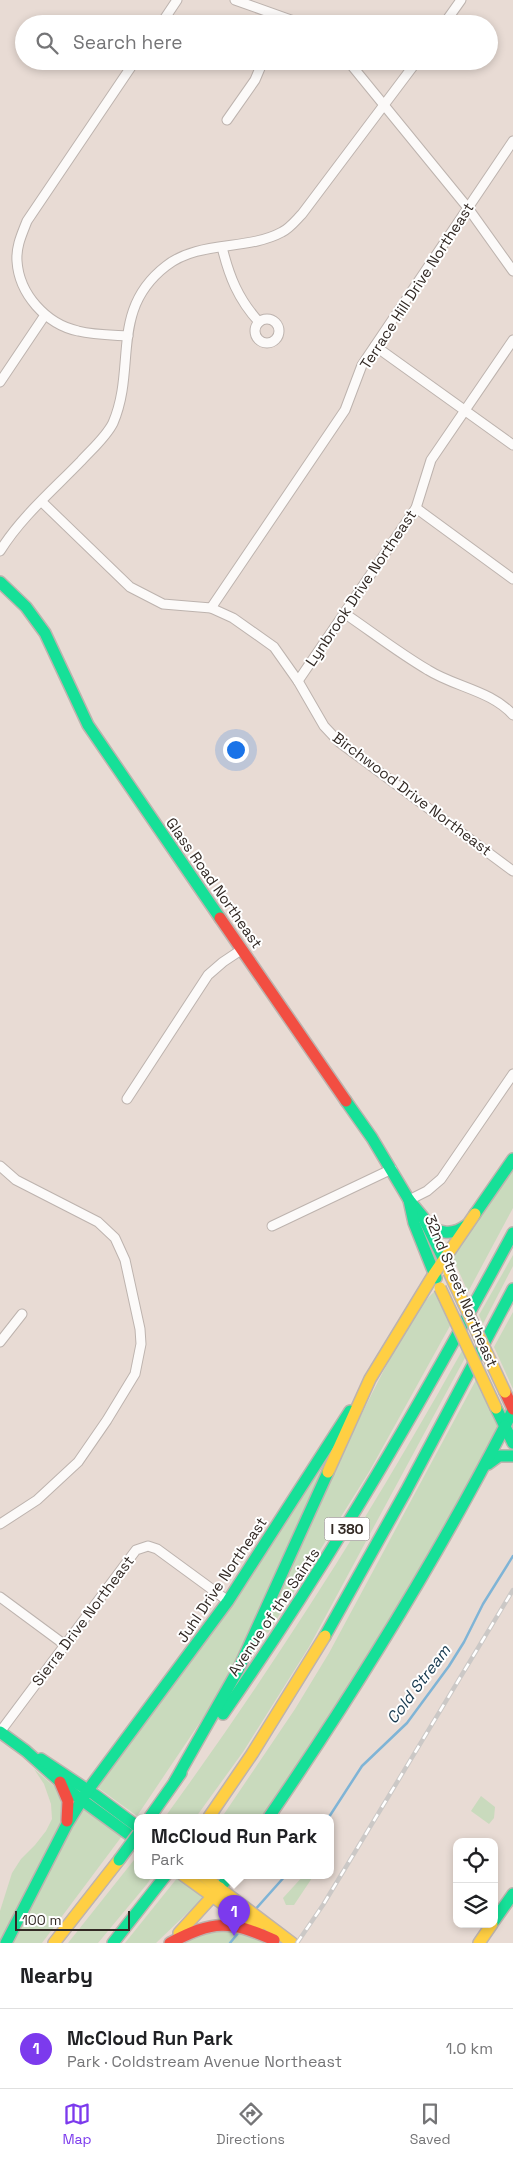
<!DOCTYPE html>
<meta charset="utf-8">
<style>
:root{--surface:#fff;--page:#f2f2f2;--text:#202124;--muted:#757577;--line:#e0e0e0;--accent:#7c3aed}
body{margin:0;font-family:"Space Grotesk",sans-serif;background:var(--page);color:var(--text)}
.controls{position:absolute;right:15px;bottom:15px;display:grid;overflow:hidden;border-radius:10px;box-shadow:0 2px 8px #0003}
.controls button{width:45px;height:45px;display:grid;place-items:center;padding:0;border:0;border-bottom:1px solid var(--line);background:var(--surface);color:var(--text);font:25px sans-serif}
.scale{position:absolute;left:15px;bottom:12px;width:115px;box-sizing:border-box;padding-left:5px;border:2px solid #322924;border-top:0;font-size:14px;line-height:18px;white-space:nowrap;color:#322924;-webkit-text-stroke:4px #fff;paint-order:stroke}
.you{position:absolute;left:235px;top:749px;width:18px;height:18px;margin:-12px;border:4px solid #fff;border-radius:50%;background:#1a73e8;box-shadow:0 0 0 8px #1a73e833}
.badge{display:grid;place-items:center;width:32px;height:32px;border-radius:50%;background:var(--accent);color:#fff;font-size:16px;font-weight:700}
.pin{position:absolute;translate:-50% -41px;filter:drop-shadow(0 1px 2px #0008)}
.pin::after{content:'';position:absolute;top:26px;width:18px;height:15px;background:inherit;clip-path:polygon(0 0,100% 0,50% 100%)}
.popup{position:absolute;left:134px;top:1814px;width:200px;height:65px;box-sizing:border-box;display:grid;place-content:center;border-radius:10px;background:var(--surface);filter:drop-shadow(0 1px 4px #0005);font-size:16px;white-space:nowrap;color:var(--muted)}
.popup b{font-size:19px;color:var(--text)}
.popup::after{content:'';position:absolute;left:50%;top:100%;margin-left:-10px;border:10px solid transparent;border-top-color:var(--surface)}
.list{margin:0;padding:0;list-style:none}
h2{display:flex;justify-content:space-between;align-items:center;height:65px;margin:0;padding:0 20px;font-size:21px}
h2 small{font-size:16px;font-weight:400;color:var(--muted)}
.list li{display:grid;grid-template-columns:32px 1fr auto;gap:15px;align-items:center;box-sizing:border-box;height:80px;padding:0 20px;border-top:1px solid var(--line)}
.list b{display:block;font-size:19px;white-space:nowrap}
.list p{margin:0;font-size:16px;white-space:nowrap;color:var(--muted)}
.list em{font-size:16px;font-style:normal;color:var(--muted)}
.icon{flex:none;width:28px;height:28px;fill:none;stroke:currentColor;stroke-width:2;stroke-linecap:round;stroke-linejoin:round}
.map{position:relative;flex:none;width:513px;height:1943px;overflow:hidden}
.search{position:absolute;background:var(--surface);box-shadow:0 2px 8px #0003;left:15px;right:15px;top:15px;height:55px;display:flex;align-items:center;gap:12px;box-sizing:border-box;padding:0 18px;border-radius:28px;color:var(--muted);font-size:19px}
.sheet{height:145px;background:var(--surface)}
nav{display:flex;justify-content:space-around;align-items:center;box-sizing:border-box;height:70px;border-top:1px solid var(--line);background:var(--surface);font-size:14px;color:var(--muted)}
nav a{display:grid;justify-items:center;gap:2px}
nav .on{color:var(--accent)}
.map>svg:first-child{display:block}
</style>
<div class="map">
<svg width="513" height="1943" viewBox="0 0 513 1943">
<rect width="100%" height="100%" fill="#e8dbd4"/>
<!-- green -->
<g fill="#c9dabd">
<polygon points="513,1169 513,1208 468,1292 452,1256"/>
<polygon points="513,1255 513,1266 483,1324 479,1315"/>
<path d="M434 1292 437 1293 451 1324 369 1472 268 1633 263 1630C302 1544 339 1456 383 1372 397 1347 413 1311 434 1292Z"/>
<polygon points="513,1312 513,1389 494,1347"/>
<path d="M463 1349 466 1356 309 1647 243 1752 196 1817H165C274 1667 373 1511 463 1349Z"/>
<path d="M477 1378 501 1430C468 1488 436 1547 401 1604 358 1677 310 1747 264 1817H222L295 1709 329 1653Z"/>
<polygon points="337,1435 270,1590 217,1697 137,1816 97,1787 246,1584"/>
<polygon points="34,1769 62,1793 62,1820 0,1942 0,1911 12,1873 21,1859 35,1845 46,1831 52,1819 51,1804 44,1784"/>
<polygon points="481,1796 495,1807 494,1818 489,1824 471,1811"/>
<polygon points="85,1809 122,1836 42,1943 11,1943 75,1816"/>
<polygon points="138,1855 138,1875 153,1875 147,1884 98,1943 68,1943"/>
<polygon points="304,1875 314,1875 294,1905 286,1905 283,1898"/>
<polygon points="178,1877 204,1897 156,1943 125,1943"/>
<polygon points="226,1929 267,1943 183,1943 193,1937"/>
</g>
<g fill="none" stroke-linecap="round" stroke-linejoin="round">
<!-- stream -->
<g stroke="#7fb4d6" stroke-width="2.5">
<polyline points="329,1817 362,1766 407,1723 449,1666 464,1642 483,1604 513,1556"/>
<polyline points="254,1911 286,1875"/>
<polyline points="230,1943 239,1932"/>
</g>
<defs>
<g id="street">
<polyline points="235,0 302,24"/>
<polyline points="161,24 177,0"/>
<polyline points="444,24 461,0"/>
<polyline points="348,61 468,208 513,271"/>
<polyline points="227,120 255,80 263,61"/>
<path d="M222 247C229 276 238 299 259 322"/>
<circle cx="267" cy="331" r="12"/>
<path d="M128 336C111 335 94 335 78 331 46 324 19 294 17 261 16 246 22 234 27 221L135 61"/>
<polyline points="375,346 513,445"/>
<polyline points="0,382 45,315"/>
<polyline points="42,502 130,587 163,604 211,608 233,618 274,647 298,681 324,726 339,742 513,871"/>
<polyline points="416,508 513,579"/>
<path d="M0 551C21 517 54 489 81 461 92 449 106 437 113 423 137 367 109 310 166 266 199 240 247 251 282 232 290 228 296 220 302 214L417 61"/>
<polyline points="211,608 345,410 362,365 513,141"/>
<path d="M344 613C372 632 399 653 428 670 455 687 492 691 513 715"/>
<polyline points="298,681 416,508 431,460 513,340"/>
<polyline points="127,1099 208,975 223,962 241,950"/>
<polyline points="0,1166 16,1180 98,1222 115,1238 125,1260 140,1329 141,1344 135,1374 107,1420 78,1462 37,1500 0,1524"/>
<polyline points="409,1200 427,1191 441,1179 513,1074"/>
<polyline points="272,1226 392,1169"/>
<polyline points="0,1342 22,1314"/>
<polyline points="0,1597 65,1645"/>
<polyline points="0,1732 136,1550 148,1546 157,1549 228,1601"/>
</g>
<g id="fast">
<polyline points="0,582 26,607 45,633 88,725 220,918"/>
<polyline points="346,1101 372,1138 409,1200 423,1217 446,1264"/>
<polyline points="409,1200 414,1223 436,1278"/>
<polyline points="475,1214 513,1159"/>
<path d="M426 1223C440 1234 452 1236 467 1225"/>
<polyline points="496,1408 513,1443"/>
<polyline points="505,1426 513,1410"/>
<polyline points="488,1464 499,1456 513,1456"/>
<polyline points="325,1636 406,1491 513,1289"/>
<path d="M223 1714C331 1560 424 1398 513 1233"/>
<polyline points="0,1732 26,1751 75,1795 138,1841"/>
<polyline points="41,1759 95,1795 138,1827"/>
<polyline points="175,1781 238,1670 328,1472"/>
<polyline points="88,1790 228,1601 350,1411"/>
<polyline points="150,1817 181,1773"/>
<path d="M269 1817C355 1691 435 1562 505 1426"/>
<polyline points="220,1888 230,1875"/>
<polyline points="494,1921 513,1894"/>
<polyline points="6,1943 67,1824 88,1790"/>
<polyline points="113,1943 166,1875"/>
</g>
<g id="slow">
<polyline points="328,1472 370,1379 434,1274 475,1214"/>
<polyline points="209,1817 252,1754 325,1636"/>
<polyline points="183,1875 258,1929"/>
<polyline points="202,1875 292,1943"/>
<polyline points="179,1933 220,1888"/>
<polyline points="54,1943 119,1860"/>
<polyline points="479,1943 492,1924"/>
</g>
<g id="jam">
<polyline points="220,918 346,1101"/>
<polyline points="505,1392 513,1409"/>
<polyline points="60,1782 68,1801 67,1821"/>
<path d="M170 1943C214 1920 229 1920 274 1940"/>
</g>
</defs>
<!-- street casing -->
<use href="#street" stroke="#bdb3ae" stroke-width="11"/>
<!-- fast casing -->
<use href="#fast" stroke="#bdb3ae" stroke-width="14"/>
<!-- slow casing -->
<use href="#slow" stroke="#bdb3ae" stroke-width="14"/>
<!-- jam casing -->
<use href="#jam" stroke="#bdb3ae" stroke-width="14"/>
<!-- street -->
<use href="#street" stroke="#fcfaf9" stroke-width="9"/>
<!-- fast -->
<use href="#fast" stroke="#16e098" stroke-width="11"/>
<!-- slow -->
<use href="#slow" stroke="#ffcf43" stroke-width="11"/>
<!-- jam -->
<use href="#jam" stroke="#f24e42" stroke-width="11"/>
<defs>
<polyline id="rail" points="297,1943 323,1905 513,1590"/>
</defs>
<!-- rail casing -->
<use href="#rail" stroke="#cbc8c6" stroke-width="4.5"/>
<!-- rail -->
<use href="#rail" stroke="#fff" stroke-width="2.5" stroke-dasharray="8" stroke-linecap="butt"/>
<defs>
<polyline id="fast-bridge" points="119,1860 138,1834"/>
<g id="slow-bridge">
<polyline points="449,1272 505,1392"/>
<polyline points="440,1288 496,1408"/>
</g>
</defs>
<!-- fast-bridge casing -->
<use href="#fast-bridge" stroke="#bdb3ae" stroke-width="14" stroke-linecap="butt"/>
<!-- slow-bridge casing -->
<use href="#slow-bridge" stroke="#bdb3ae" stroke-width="14" stroke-linecap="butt"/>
<!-- fast-bridge -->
<use href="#fast-bridge" stroke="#16e098" stroke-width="11"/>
<!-- slow-bridge -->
<use href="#slow-bridge" stroke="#ffcf43" stroke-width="11"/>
</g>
<g text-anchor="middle" stroke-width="4" stroke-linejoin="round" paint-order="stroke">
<!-- shield labels -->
<rect fill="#fff" stroke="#706966" stroke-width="1" x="324.5" y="1517.5" width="45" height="23" rx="4"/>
<g font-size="14" font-weight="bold" fill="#322924">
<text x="347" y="1534">I 380</text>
</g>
<!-- street labels -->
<g font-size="15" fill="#322924" stroke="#fff">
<text transform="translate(417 286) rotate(-57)" y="5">Terrace Hill Drive Northeast</text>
<text transform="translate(361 588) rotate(-56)" y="5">Lynbrook Drive Northeast</text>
<text transform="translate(412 794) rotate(37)" y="5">Birchwood Drive Northeast</text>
<text transform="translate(214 883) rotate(55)" y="5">Glass Road Northeast</text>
<text transform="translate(461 1291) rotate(67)" y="5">32nd Street Northeast</text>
<text transform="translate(222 1580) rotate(-56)" y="5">Juhl Drive Northeast</text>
<text transform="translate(274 1612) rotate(-56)" y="5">Avenue of the Saints</text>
<text transform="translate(83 1621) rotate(-53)" y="5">Sierra Drive Northeast</text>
</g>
<!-- water labels -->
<g font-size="16" font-style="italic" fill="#16394f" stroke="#fff">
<text transform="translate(418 1684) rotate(-53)" y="6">Cold Stream</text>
</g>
</g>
</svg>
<div class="controls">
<button><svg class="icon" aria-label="locate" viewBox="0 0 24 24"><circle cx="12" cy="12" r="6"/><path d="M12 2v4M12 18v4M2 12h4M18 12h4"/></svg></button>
<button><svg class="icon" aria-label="layers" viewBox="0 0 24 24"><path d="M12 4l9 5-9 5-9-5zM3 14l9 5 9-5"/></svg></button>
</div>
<div class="scale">100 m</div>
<div class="you"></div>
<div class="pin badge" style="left:234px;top:1936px">1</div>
<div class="popup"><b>McCloud Run Park</b>Park</div>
<div class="search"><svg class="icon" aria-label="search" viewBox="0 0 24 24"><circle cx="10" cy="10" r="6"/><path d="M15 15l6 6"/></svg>Search here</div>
</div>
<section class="sheet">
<h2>Nearby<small></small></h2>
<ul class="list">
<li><span class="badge">1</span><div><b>McCloud Run Park</b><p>Park · Coldstream Avenue Northeast</p></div><em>1.0 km</em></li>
</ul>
</section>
<nav>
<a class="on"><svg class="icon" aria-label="map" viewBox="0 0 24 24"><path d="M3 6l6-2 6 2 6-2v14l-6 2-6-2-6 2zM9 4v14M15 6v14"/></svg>Map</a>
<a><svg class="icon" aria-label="directions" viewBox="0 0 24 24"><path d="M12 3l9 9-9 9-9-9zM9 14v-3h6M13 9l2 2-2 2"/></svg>Directions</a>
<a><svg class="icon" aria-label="saved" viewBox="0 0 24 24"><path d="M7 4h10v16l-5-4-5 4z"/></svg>Saved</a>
</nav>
